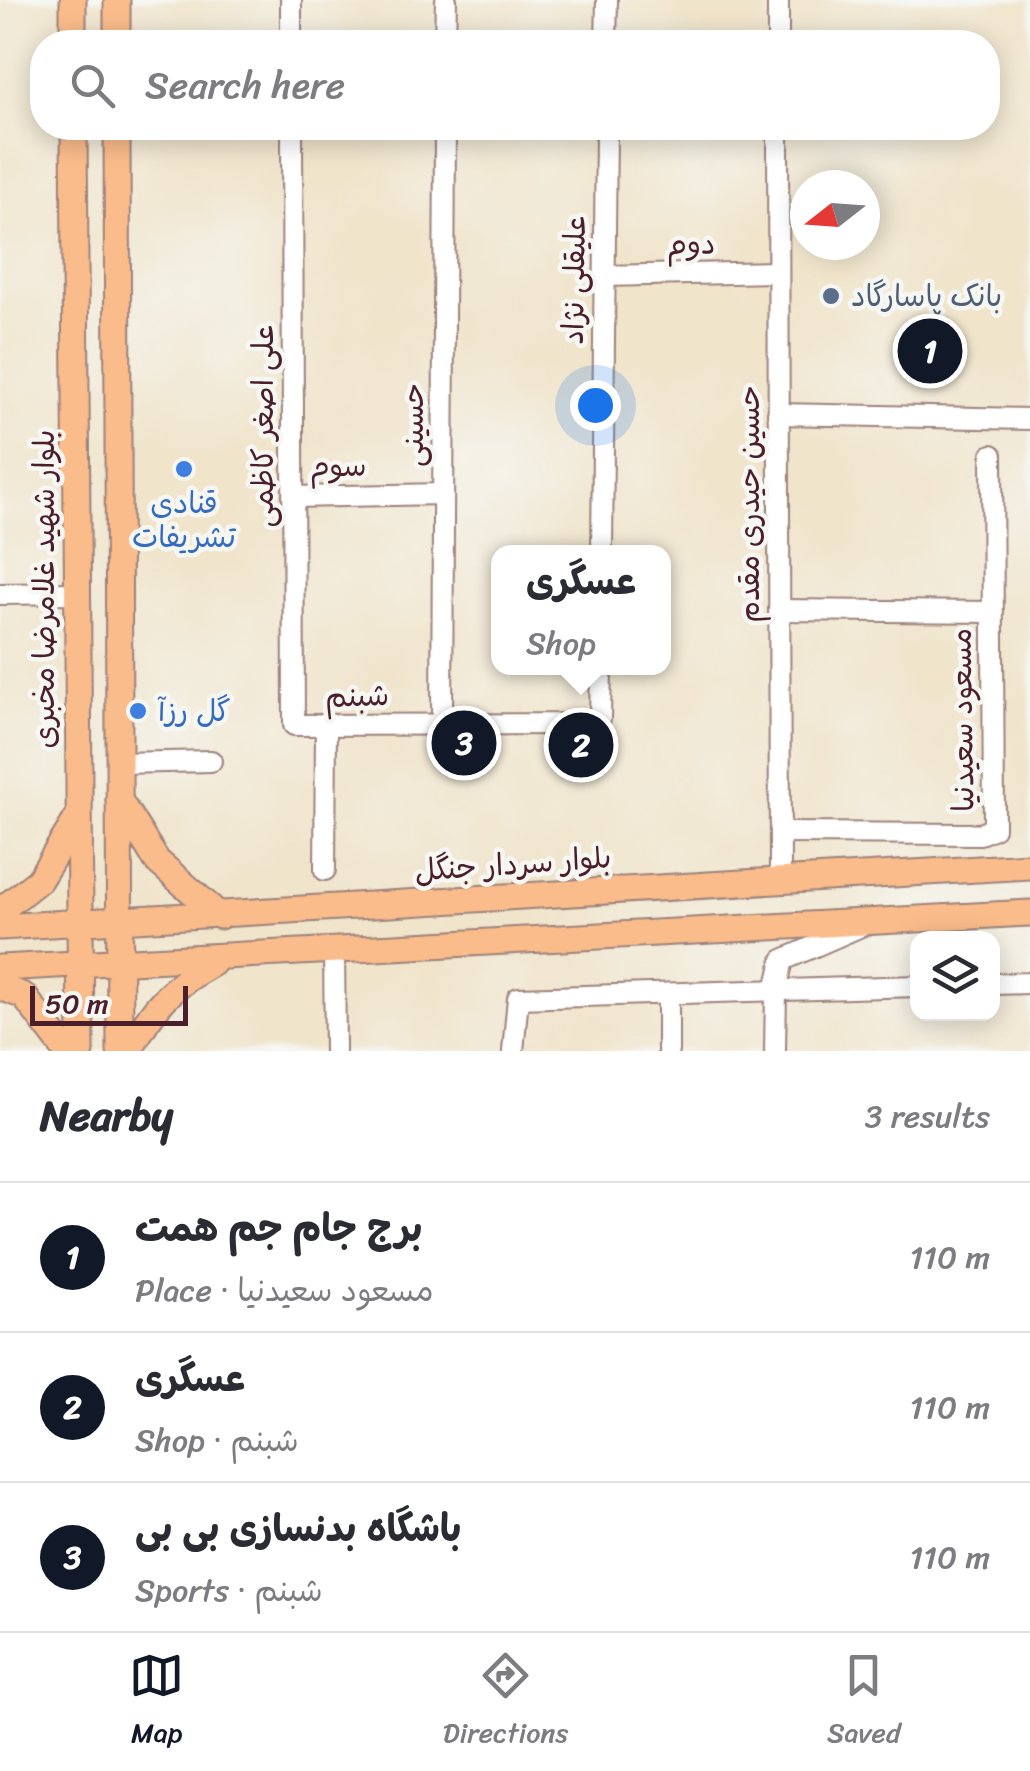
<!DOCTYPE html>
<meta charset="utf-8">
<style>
:root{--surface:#fff;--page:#f7f7f7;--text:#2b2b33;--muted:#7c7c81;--line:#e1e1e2;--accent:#111827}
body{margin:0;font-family:Sriracha,"Playpen Sans Arabic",sans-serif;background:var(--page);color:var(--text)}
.controls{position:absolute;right:30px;bottom:30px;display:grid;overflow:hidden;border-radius:20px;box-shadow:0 5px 25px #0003}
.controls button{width:90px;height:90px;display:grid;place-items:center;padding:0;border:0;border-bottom:2px solid var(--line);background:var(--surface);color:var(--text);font:50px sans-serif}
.compass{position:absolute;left:790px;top:170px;width:90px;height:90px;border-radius:50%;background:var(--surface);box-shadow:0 5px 25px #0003;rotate:253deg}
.scale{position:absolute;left:30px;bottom:25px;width:158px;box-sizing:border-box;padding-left:10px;border:5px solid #4a1f2b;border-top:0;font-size:28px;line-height:35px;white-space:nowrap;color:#4a1f2b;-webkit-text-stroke:8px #f6f6f2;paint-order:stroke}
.you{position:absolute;left:595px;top:405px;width:35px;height:35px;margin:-25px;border:8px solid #fff;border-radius:50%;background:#1a73e8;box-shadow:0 0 0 15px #1a73e833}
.badge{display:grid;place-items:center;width:65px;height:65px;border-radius:50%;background:var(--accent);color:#fff;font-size:32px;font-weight:700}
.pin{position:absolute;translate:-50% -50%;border:5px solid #fff;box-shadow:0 2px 10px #0006}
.popup{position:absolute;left:491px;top:545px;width:180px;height:130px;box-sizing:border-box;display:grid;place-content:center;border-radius:20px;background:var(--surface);filter:drop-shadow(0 2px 8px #0005);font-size:32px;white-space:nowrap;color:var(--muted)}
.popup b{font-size:38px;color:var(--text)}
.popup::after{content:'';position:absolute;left:50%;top:100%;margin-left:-20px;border:20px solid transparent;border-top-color:var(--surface)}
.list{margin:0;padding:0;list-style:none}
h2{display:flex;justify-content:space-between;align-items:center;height:130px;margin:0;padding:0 40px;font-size:42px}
h2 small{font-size:32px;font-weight:400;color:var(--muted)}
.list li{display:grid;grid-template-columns:65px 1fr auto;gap:30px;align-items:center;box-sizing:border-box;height:150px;padding:0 40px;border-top:2px solid var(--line)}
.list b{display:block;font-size:38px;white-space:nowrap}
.list p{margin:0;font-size:32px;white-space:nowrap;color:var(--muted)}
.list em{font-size:32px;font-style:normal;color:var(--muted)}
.icon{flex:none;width:55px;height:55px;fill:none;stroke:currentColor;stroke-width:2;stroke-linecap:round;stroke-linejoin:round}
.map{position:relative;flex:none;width:1030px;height:1051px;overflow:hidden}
.search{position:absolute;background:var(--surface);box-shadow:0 5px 25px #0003;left:30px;right:30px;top:30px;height:110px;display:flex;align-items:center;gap:25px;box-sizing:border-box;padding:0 35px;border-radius:40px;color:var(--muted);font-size:38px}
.sheet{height:580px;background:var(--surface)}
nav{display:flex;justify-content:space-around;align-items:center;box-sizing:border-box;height:140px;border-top:2px solid var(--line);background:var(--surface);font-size:28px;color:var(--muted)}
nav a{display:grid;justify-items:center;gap:5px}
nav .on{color:var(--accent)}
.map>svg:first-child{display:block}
</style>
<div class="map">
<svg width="1030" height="1051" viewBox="0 0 1030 1051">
<rect width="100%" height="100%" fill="#f6f6f2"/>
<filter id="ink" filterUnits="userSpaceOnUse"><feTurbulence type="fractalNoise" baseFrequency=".01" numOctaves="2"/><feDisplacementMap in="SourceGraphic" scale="20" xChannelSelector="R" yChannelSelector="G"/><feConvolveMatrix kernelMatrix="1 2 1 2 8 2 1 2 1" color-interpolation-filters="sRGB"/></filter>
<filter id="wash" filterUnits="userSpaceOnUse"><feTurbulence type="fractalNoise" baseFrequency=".0048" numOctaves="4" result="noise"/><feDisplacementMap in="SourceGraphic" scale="40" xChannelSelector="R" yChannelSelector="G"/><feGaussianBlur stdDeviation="2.25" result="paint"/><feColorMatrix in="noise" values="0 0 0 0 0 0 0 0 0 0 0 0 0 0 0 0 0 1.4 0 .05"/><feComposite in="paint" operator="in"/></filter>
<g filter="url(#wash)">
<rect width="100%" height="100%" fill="#f0e4cb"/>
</g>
<g filter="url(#ink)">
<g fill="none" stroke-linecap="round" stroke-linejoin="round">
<defs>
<g id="minor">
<polyline points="291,0 291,42"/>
<polyline points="778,0 778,42"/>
<polyline points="445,42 446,0"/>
<polyline points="606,42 607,0"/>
<polyline points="292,128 294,725 586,724 600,718 601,668"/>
<polyline points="778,128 780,880"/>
<polyline points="604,276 778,272"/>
<polyline points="778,414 1030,419"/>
<polyline points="293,497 443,494"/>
<polyline points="602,552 606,128"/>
<polyline points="0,594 77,593"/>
<polyline points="779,610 991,612"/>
<polyline points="442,722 445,128"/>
<polyline points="119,763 211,761"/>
<polyline points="780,833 980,834 994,828 992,455"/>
<polyline points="325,870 326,727"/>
<polyline points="334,950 335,1051"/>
<polyline points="992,984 1030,983"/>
<polyline points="668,994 668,1051"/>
<polyline points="513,1051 518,998 918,986"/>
<polyline points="775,1051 776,990 783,960 861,926"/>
</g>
<g id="major">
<polyline points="73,0 73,42"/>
<polyline points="117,0 117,42"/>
<polyline points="74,128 81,1051"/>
<polyline points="117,128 120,1051"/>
<polyline points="119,800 157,861 220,916"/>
<polyline points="0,911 39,880 78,817"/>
<polyline points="0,927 1030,866"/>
<polyline points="0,968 1030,913"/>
<polyline points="0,987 24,996 66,1051"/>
<path d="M129 1051C152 1008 171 986 213 963"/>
</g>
</defs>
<!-- minor casing -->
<use href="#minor" stroke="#9d827b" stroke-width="24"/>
<!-- major casing -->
<use href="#major" stroke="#9d827b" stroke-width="29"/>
<!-- minor -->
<use href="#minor" stroke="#fff" stroke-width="20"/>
<!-- major -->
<use href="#major" stroke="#fabc8b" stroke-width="25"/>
</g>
</g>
<!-- markers -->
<circle fill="#5c6f8a" stroke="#f6f6f2" stroke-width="4" cx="831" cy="296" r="10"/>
<g fill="#3f7fe0" stroke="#f6f6f2" stroke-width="4">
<circle cx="184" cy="469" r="10"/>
<circle cx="138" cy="711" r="10"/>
</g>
<g text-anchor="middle" stroke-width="9" stroke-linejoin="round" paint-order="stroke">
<!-- street labels -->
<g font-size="30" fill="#4a1f2b" stroke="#f6f6f2">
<text transform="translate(691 244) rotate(-1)" y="10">دوم</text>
<text transform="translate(574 280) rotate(-89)" y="10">علیقلی نژاد</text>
<text transform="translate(413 425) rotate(-90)" y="10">حسینی</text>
<text transform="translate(263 426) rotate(-90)" y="10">علی اصغر کاظمی</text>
<text transform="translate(338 466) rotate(-1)" y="10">سوم</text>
<text transform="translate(749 504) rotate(-90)" y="10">حسین حیدری مقدم</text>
<text transform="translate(44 589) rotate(-90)" y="10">بلوار شهید غلامرضا مخبری</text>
<text transform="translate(357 696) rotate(-2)" y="10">شبنم</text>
<text transform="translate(962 720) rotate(-91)" y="10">مسعود سعیدنیا</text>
<text transform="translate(513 864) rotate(-4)" y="10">بلوار سردار جنگل</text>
</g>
<!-- service labels -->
<g font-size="30" fill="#4e5e75" stroke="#f6f6f2" text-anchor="start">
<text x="851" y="306">بانک پاسارگاد</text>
</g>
<!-- shop labels -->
<g font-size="30" fill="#366cbe" stroke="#f6f6f2">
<text x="184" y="513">قنادی<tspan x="184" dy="34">تشریفات</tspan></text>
<text x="158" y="721" text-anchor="start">گل رزآ</text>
</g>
</g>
</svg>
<div class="controls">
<button><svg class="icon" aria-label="layers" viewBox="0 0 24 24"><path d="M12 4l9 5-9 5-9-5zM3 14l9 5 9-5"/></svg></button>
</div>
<svg class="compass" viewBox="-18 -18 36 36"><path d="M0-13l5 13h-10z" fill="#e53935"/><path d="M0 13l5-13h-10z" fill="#7c7c81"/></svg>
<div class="scale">50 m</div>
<div class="you"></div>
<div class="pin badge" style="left:930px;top:351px">1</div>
<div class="pin badge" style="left:581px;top:745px">2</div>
<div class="popup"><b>عسگری</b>Shop</div>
<div class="pin badge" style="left:464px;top:743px">3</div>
<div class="search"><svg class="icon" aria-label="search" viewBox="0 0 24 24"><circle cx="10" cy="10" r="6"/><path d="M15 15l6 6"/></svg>Search here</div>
</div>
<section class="sheet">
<h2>Nearby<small>3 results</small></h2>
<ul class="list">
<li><span class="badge">1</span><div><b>برج جام جم همت</b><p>Place · مسعود سعیدنیا</p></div><em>110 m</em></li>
<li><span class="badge">2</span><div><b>عسگری</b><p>Shop · شبنم</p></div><em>110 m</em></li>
<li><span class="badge">3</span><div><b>باشگاه بدنسازی بی بی</b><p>Sports · شبنم</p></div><em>110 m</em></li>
</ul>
</section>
<nav>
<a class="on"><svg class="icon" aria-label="map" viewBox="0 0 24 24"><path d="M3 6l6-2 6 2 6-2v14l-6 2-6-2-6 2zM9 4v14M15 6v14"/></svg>Map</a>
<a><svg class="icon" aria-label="directions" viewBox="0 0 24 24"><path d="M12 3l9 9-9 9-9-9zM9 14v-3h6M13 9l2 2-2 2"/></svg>Directions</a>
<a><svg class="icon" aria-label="saved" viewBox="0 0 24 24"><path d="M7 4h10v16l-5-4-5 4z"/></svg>Saved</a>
</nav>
